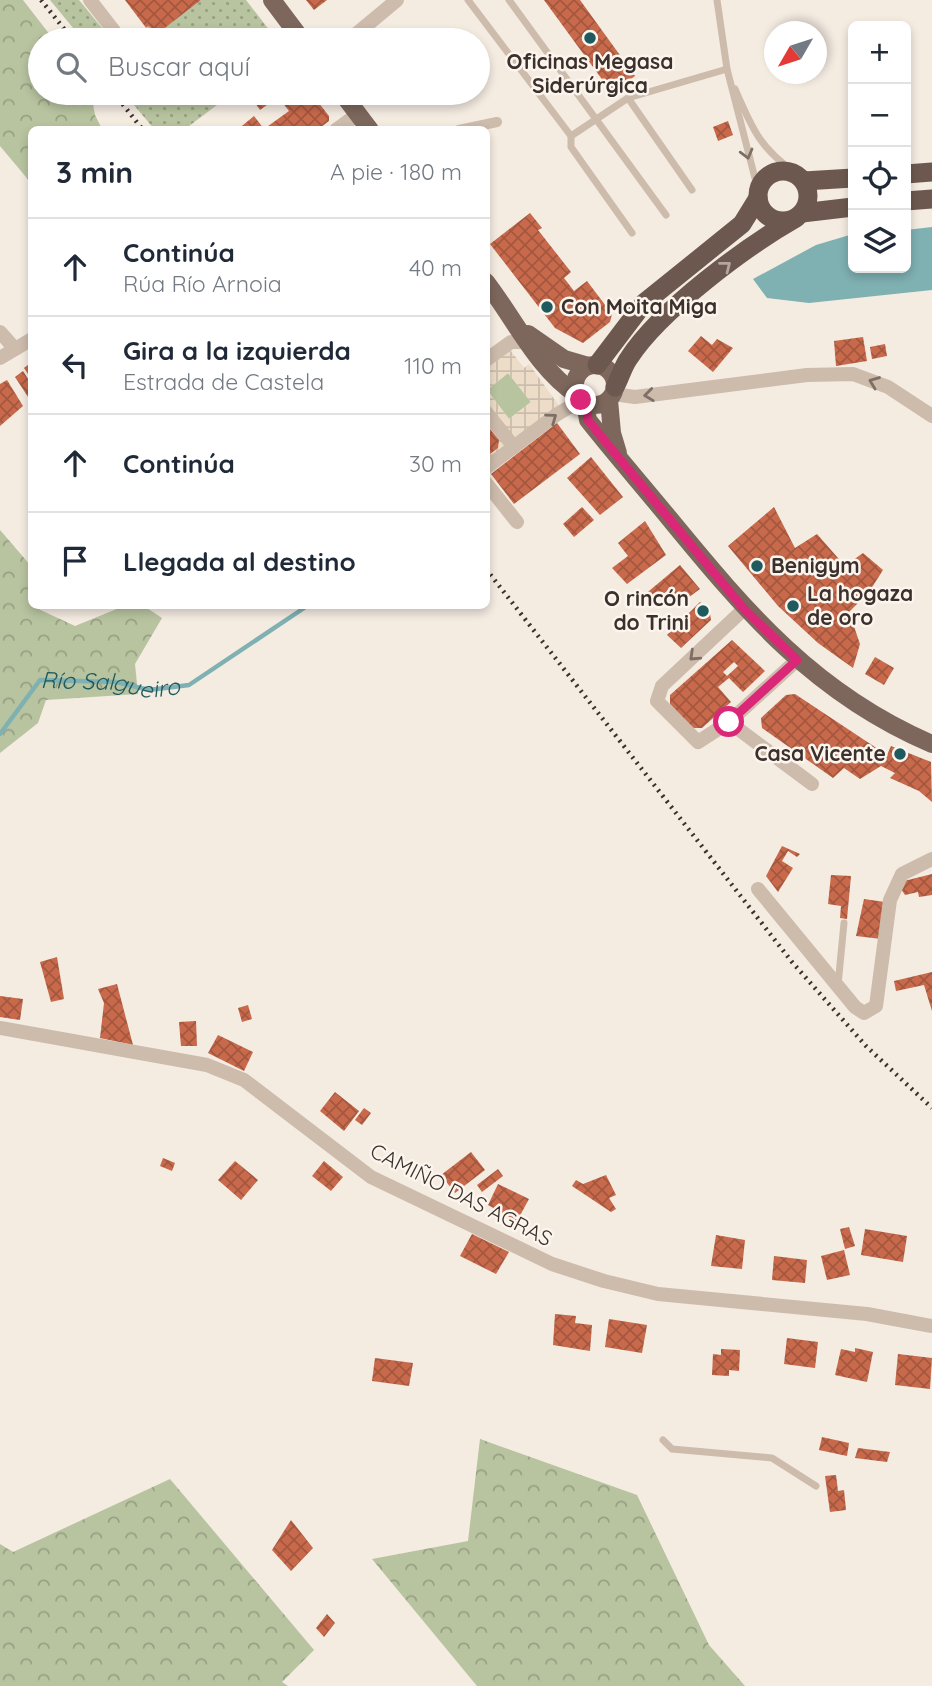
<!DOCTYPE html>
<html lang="es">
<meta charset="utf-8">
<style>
:root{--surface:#fff;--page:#f6f6f7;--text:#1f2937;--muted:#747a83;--line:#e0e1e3}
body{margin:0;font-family:Quicksand,sans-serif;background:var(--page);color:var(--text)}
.controls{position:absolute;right:21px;top:21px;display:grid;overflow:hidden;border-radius:10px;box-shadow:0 4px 10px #0003}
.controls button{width:63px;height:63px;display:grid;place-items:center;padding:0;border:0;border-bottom:2px solid var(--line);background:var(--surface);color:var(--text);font:35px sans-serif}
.compass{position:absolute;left:764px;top:21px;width:63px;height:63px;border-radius:50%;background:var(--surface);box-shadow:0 4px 10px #0003;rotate:231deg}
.stop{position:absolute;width:21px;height:21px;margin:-16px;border:5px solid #db2777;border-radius:50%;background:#fff}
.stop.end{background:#db2777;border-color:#fff;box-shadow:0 2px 7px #0008}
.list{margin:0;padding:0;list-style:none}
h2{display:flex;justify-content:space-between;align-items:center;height:91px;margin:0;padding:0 28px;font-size:30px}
h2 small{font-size:23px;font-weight:400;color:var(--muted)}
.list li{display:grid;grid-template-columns:46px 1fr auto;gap:21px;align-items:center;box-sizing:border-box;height:98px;padding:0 28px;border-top:2px solid var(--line)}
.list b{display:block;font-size:26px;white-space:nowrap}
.list p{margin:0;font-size:23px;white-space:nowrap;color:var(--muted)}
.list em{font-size:23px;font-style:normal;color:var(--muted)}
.icon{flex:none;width:38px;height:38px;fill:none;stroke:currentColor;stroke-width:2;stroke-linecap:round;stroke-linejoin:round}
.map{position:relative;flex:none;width:932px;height:1686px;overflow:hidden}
.search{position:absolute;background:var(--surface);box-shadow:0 4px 10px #0003;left:28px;top:28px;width:462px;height:77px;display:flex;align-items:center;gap:18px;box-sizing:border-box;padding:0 24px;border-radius:38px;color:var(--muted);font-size:26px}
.panel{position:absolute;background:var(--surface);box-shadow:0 4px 10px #0003;left:28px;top:126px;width:462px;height:483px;border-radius:10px}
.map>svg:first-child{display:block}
</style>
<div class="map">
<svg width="932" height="1686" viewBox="0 0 932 1686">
<defs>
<pattern id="grass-dots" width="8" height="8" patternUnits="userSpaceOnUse" patternTransform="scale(1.75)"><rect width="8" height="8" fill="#b8c4a0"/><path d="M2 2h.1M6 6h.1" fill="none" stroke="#97a083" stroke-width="1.8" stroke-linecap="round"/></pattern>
<pattern id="forest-crowns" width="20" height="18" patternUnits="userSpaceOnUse" patternTransform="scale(1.75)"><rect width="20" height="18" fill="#b8c4a0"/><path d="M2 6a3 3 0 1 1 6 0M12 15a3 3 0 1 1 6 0" fill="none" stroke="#97a083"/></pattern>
<pattern id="plaza-grid" width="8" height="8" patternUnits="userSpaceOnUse" patternTransform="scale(1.75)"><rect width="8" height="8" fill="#ecdcc8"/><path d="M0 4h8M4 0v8" fill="none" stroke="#cbbdac"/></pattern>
<pattern id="building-cross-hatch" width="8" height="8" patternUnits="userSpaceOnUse" patternTransform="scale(1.75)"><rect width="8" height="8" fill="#c8694b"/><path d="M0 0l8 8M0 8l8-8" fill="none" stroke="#a4573f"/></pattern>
</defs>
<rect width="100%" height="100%" fill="#f4ebe1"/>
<!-- grass -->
<g fill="url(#grass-dots)">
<polygon points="50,0 79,0 112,40 83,40"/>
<polygon points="201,0 246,0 277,40 148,40"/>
<polygon points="124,93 233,93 185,129 154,129"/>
</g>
<!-- forest -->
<g fill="url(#forest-crowns)">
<polygon points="0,0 23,0 54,40 40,40 40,93 91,93 95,115 102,129 32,130 31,183 0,146"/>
<polygon points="0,530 31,566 32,606 75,626 124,606 144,606 162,618 135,664 138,694 46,700 38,723 0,753"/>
<polygon points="480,1439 637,1495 709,1645 745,1686 477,1686 372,1559 468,1541"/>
<polygon points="170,1479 314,1650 282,1682 288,1686 0,1686 0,1544 13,1552"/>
</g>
<!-- park -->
<polygon fill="#b8c4a0" points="508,373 531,402 509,419 487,390"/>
<!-- plaza -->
<path fill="url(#plaza-grid)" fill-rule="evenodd" d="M508 347 524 368 529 364 560 407 487 464V457L498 448 499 440 487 424V365ZM508 373 531 402 509 419 487 390Z"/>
<!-- water -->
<polygon fill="#7fb0b2" points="932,227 932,290 809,303 767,298 753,279 816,245 853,234 853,268 906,268 906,230"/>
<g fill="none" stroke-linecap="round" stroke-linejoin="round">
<!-- stream -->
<path stroke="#7fb0b2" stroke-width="4.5" id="s1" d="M0 734 40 680 116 682 149 690 189 685 307 606"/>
</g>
<!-- building -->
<g fill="url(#building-cross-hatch)" fill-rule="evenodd">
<polygon points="125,0 201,0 153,37"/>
<polygon points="306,0 327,0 314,10"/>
<polygon points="544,0 580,0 635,76 612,93"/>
<polygon points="255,93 311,93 329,116 329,121 317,130 237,130 254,116 264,129 289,111 278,97 260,110 250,96"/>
<polygon points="728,121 733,135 718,141 713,127"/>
<polygon points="530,213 542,228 538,230 571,272 564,278 574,291 587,281 612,314 610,322 583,343 555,328 490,244"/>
<polygon points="701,336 712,345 717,339 733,348 713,372 688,351"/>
<polygon points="863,337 867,361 836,366 834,341"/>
<polygon points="885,344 887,356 872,359 870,347"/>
<polygon points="32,362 32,380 24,368"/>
<polygon points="23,371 32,385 32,403 15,377"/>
<polygon points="7,380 23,406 0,426 0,384"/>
<polygon points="557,423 580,454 514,504 491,474"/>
<polygon points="486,424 499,440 498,448 486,457"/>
<polygon points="591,457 623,497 600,515 567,478"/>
<polygon points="582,507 594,520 574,537 563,524"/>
<polygon points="774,507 795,548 817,534 845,566 863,553 883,570 869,592 849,612 860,644 853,668 818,643 778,606 728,546"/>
<polygon points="645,521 666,555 627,584 612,568 628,556 618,543"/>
<polygon points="680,565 700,589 681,603 670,589 651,603 643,596"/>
<polygon points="700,602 710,613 711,620 681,648 667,635"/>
<path d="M732 640 765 671 743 692 729 678 718 687 731 702 702 728H693L670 704V695ZM734 662 738 666 727 676 723 672Z"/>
<polygon points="875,657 894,668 884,685 865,674"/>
<polygon points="795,694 887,755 891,746 931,762 932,802 919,791 890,778 895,773 881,766 860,779 844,768 833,778 762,728 761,718 786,695"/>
<polygon points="782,846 800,854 797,857 788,851 782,861 793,868 778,892 766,876"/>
<polygon points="932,874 932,895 919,897 918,892 905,895 901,889 904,881"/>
<polygon points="831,875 851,876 847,919 840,918 841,906 828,904"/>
<polygon points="864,899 885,902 881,939 856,936"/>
<polygon points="57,957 64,999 51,1002 40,962"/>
<polygon points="932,972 932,1011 924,985 896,991 894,981"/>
<polygon points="117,984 133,1045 100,1038 104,1003 98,989"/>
<polygon points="0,996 23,999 20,1020 0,1017"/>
<polygon points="248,1005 252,1019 242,1022 238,1008"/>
<polygon points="196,1021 197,1046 181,1046 179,1022"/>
<polygon points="218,1035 253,1052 244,1071 208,1053"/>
<polygon points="335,1092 359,1111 344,1131 320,1111"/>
<polygon points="364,1108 371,1113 362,1125 355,1120"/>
<polygon points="471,1152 485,1170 455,1193 441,1175"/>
<polygon points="163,1158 175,1163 172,1171 160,1166"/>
<polygon points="235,1161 258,1180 241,1200 218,1180"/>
<polygon points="324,1161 343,1177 331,1191 312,1176"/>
<polygon points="498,1169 503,1176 482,1192 477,1185"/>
<polygon points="606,1175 616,1195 609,1198 616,1209 611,1212 572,1186 576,1180 583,1184"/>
<polygon points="498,1184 529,1199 517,1221 488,1205"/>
<polygon points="849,1227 855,1246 845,1249 840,1229"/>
<polygon points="865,1229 907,1236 903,1262 861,1255"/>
<polygon points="472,1234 509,1252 496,1274 460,1256"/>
<polygon points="716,1235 745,1240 742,1269 711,1266"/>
<polygon points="844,1250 850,1275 827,1280 821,1256"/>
<polygon points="774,1256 807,1260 805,1283 772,1280"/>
<polygon points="555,1314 576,1316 575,1323 592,1325 590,1351 553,1345"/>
<polygon points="609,1319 647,1325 642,1353 605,1347"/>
<polygon points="787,1338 818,1342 815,1368 784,1364"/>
<polygon points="855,1348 873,1352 867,1382 835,1375 841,1349 855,1352"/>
<polygon points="721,1349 740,1350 739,1371 729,1370 729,1376 712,1375 713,1354 721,1355"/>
<polygon points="898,1354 932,1358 930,1389 895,1385"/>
<polygon points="375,1358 413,1363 409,1386 372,1381"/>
<polygon points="822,1437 849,1443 847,1456 819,1450"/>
<polygon points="858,1448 890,1452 887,1462 855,1458"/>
<polygon points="836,1475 838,1491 844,1490 846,1510 830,1512 825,1476"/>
<polygon points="291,1520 313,1548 291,1571 272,1550"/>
<polygon points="327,1614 335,1623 324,1637 316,1628"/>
</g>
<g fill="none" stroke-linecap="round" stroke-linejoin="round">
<!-- service -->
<g stroke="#cdbbac" stroke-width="7">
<polyline points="468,0 571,136 571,147 632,233"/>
<polyline points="509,0 666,215"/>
<polyline points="717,0 727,69 758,190"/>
<polyline points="134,40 148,30"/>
<path d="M735 89C752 128 760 149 796 173"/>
<polyline points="628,98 727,69"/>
<polyline points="571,136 628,98 692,190"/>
<polyline points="838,985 844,923"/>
<polyline points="663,1440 672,1449 772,1458 816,1486"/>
</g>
<!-- pedestrian -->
<polyline stroke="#cdbbac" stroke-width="10" points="459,130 497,122"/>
<!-- minor -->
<g stroke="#cdbbac" stroke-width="14">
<polyline points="90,0 121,40"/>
<polyline points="349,40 397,0"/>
<polyline points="336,130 358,114"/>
<polyline points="0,332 15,349"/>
<polyline points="0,358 32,339"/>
<polyline points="486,360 511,342 526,342"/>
<polyline points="613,394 635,397 807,375 853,374 888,387 932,416"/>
<polyline points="486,412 514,447"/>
<polyline points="486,468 556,415 581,400"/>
<polyline points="486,483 517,522"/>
<polyline points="744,609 662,686 657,701 698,742 729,722 797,660"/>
<polyline points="729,722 812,784"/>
<polyline points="758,889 855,1007 864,1013 876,1006 890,900 902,874 932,859"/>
<polyline points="0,1028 207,1065 244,1080 371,1177 552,1264 604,1281 658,1294 867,1314 932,1326"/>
</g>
<!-- primary -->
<g stroke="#7d675c" stroke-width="18">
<polyline points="272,0 302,40"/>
<polyline points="342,93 370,130"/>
<path d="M486 282C516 321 536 367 577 395"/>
<polyline points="528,334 564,359 588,366"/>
<circle cx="595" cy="385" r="20"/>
<polyline points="609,400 612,433 618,453"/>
<path d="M585 403 588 420C614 453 642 485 669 518 747 613 815 694 932 744"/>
</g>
<!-- trunk -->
<g stroke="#6c584f" stroke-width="19">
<circle cx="783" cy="196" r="25"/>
<polyline points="906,174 932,172"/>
<polyline points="804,181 853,178"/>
<polyline points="906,201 932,199"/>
<polyline points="802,213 853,207"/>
<polyline points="597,365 644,303 742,224 758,198"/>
<path d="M615 387C620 378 623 366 629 358 660 310 747 246 796 218"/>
</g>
<!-- rail -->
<g stroke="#3b302b" stroke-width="4.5" stroke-dasharray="2 5" stroke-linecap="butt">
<polyline points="41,0 73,40"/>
<polyline points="114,93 143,130"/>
<polyline points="486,569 792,962 866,1046 932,1108"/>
</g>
</g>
<!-- one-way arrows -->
<defs><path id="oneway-chevron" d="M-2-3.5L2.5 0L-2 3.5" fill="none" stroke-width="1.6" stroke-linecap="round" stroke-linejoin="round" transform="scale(1.75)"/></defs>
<g stroke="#7d6f65">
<use href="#oneway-chevron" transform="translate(747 154) rotate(75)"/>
<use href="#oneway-chevron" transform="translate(874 382) rotate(-159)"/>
<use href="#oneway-chevron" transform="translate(649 395) rotate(173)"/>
<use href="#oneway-chevron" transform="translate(552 418) rotate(-36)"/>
<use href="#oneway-chevron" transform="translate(694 656) rotate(137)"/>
</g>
<use stroke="#b4a69e" href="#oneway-chevron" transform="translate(726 266) rotate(-38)"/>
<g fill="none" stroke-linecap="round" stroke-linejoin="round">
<!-- route -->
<polyline stroke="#db2777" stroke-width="9" points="581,400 586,403 588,420 604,440 744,609 797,660 729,722"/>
</g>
<!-- markers -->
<g fill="#1f5a5e" stroke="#fbf5ee" stroke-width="2.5">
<circle cx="590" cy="38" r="7"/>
<circle cx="547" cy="307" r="7"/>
<circle cx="757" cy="566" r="7"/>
<circle cx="793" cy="606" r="7"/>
<circle cx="703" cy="611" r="7"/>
<circle cx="900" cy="754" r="7"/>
</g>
<g text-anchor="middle" stroke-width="5" stroke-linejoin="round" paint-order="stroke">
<!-- poi labels -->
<g font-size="21" font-weight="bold" fill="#3b302b" stroke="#fbf5ee" text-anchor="start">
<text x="590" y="69" text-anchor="middle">Oficinas Megasa<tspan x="590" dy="24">Siderúrgica</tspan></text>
<text x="561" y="314">Con Moita Miga</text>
<text x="771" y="573">Benigym</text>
<text x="807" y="601">La hogaza<tspan x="807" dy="24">de oro</tspan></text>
<text x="689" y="606" text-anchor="end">O rincón<tspan x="689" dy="24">do Trini</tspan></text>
<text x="886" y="761" text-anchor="end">Casa Vicente</text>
</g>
<!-- street labels -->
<g font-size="21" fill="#3b302b" stroke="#fbf5ee">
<text transform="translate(461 1195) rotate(27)" y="7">CAMIÑO DAS AGRAS</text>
</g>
<!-- water labels -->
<g font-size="23" font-style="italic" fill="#1f5a5e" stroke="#fbf5ee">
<text dy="8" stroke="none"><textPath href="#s1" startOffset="138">Río Salgueiro</textPath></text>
</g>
</g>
</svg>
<div class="controls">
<button>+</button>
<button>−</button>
<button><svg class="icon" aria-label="locate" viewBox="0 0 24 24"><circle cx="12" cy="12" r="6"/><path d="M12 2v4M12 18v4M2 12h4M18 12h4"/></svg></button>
<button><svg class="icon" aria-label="layers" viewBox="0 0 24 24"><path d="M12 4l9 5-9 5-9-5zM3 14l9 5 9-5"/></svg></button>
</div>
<svg class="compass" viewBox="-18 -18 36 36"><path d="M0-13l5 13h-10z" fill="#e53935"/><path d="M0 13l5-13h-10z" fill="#747a83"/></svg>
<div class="stop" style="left:729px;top:722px"></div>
<div class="stop end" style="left:581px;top:400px"></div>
<div class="search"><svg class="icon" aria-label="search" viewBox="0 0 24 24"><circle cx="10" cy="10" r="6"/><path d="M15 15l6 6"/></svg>Buscar aquí</div>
<section class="panel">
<h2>3 min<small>A pie · 180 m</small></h2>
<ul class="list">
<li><svg class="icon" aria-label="ahead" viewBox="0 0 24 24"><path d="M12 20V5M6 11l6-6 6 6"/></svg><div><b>Continúa</b><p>Rúa Río Arnoia</p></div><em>40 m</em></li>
<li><svg class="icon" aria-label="left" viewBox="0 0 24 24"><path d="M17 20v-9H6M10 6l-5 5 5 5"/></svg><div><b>Gira a la izquierda</b><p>Estrada de Castela</p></div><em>110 m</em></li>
<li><svg class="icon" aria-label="ahead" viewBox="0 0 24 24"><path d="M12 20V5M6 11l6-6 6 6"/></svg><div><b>Continúa</b></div><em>30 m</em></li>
<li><svg class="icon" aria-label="arrive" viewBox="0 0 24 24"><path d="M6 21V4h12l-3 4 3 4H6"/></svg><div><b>Llegada al destino</b></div></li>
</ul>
</section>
</div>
